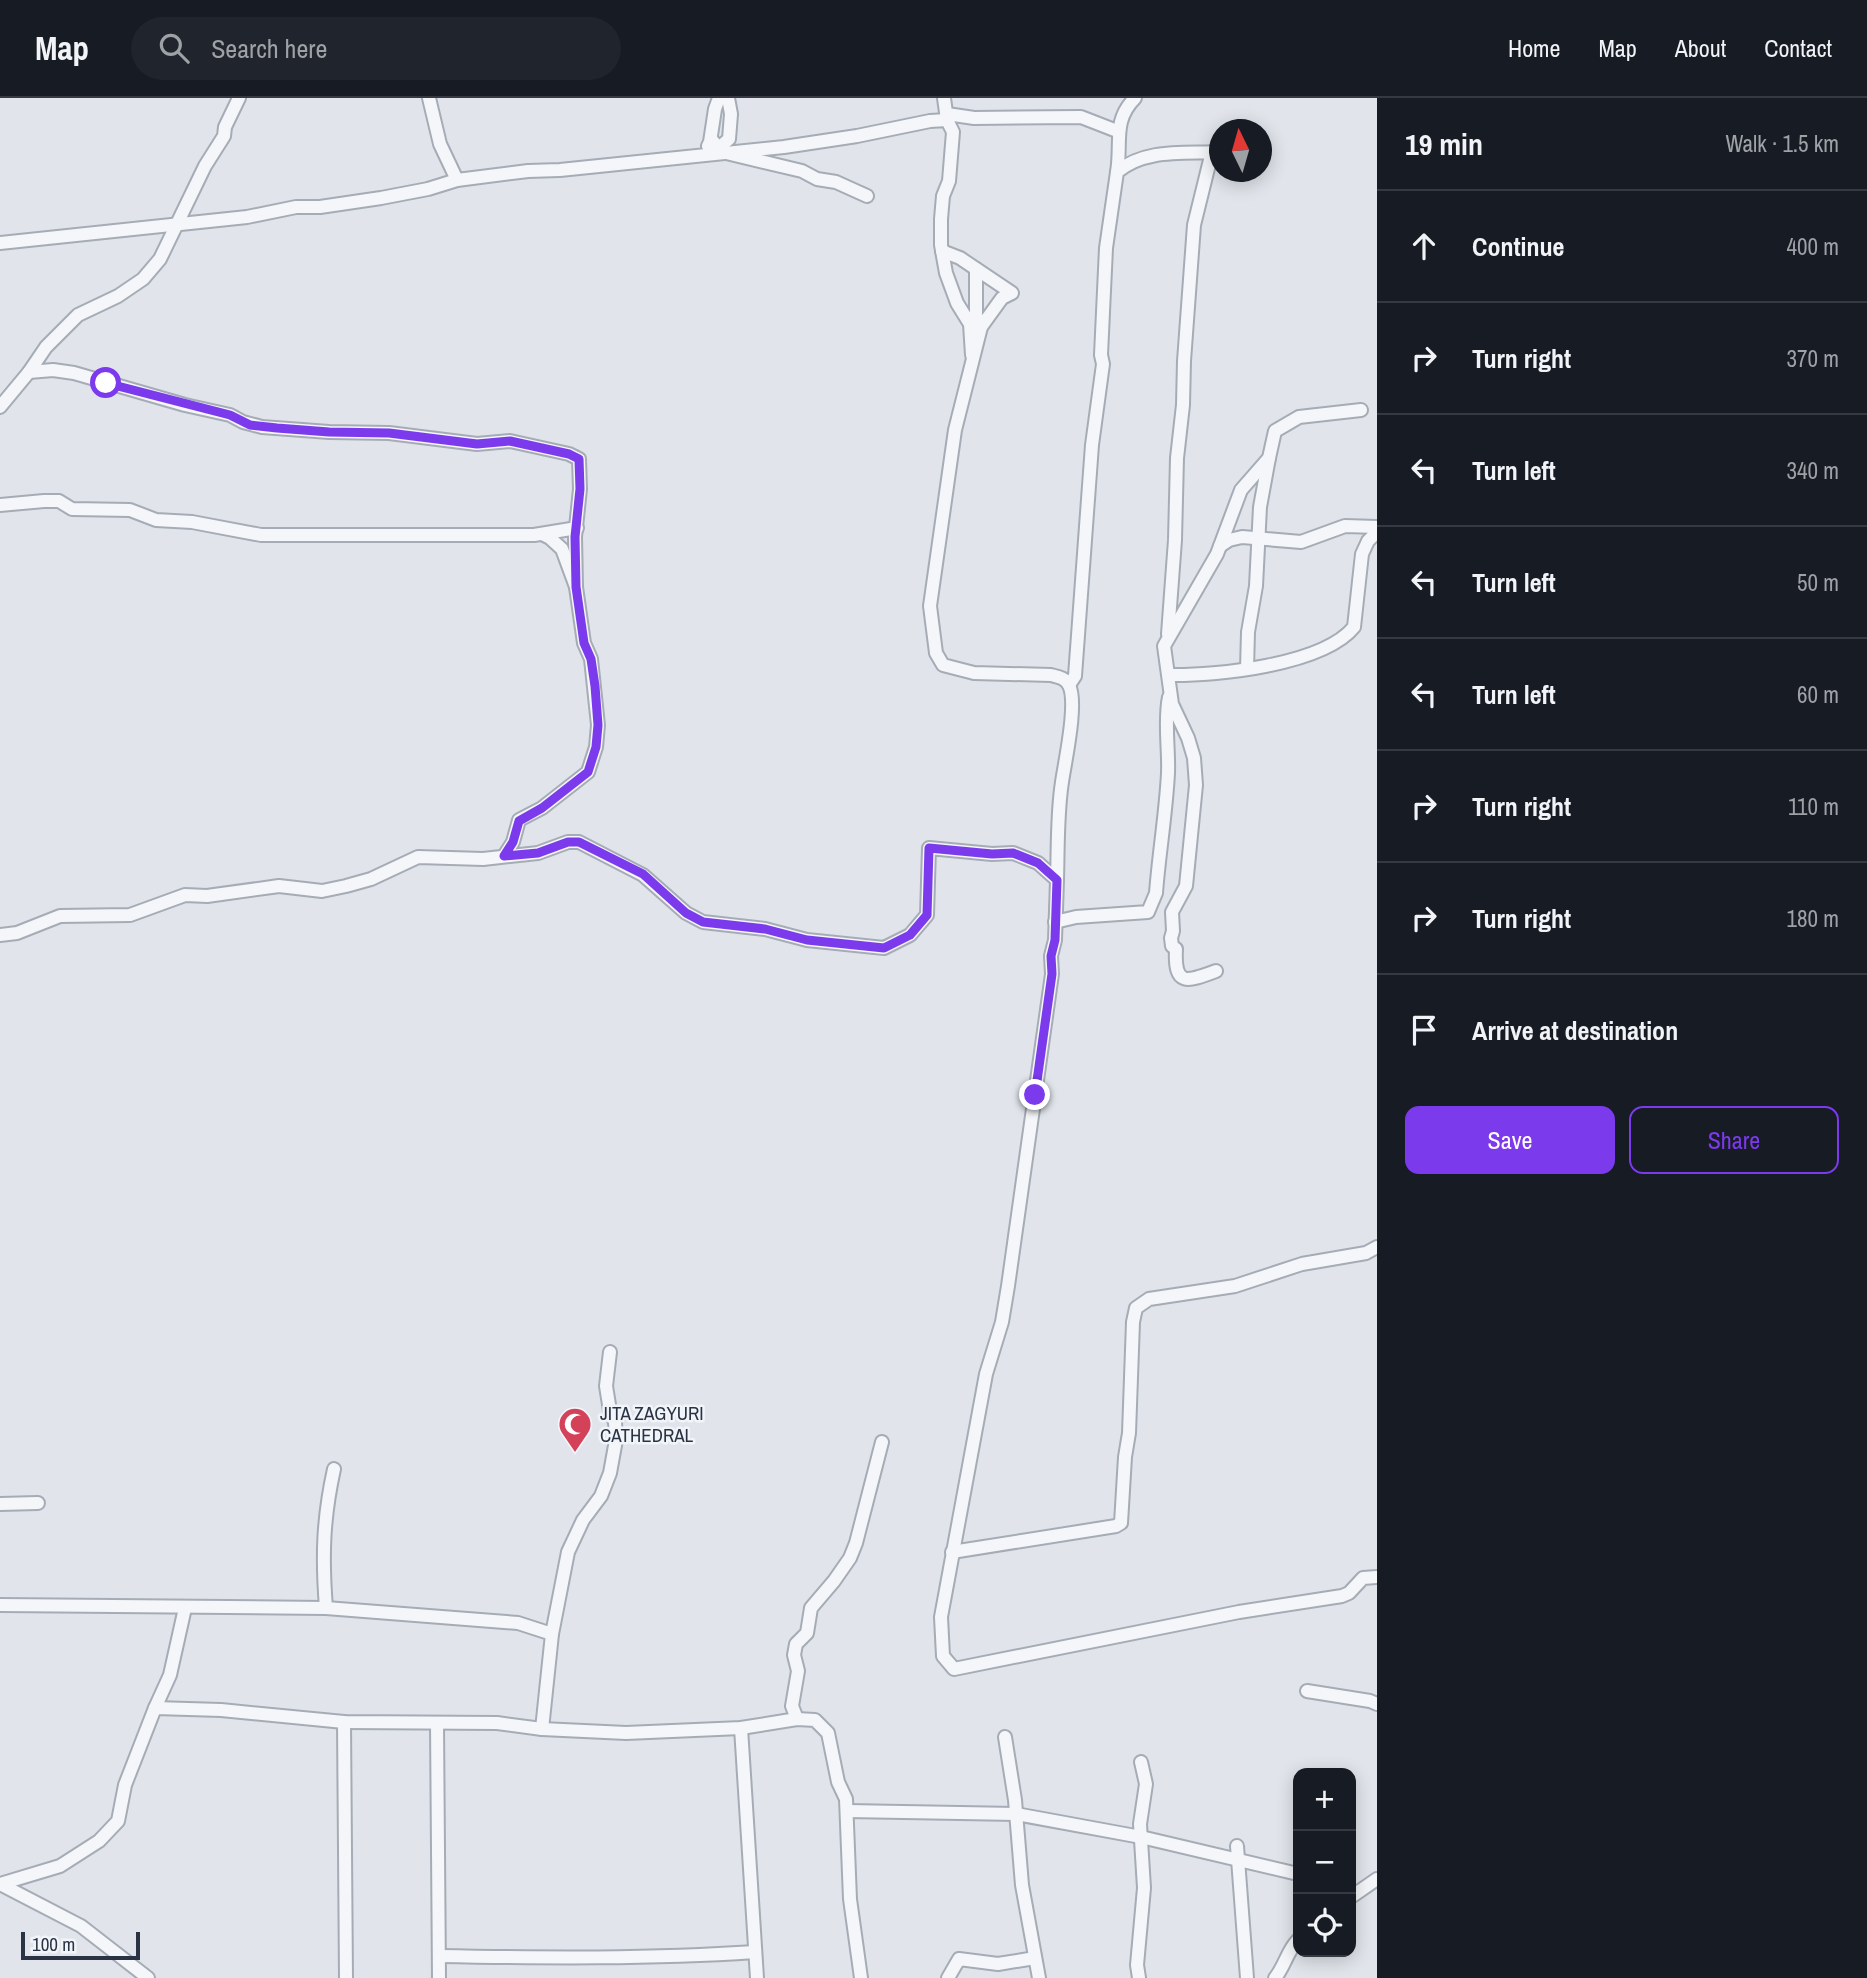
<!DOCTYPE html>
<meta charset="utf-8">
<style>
:root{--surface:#171b24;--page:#20242c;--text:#f1f3f6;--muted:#9ea1a6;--line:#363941;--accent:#7c3aed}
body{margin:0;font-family:"Archivo Narrow",sans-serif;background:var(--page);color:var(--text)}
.controls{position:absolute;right:21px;bottom:21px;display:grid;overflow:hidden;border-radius:14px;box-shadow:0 4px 18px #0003}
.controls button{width:63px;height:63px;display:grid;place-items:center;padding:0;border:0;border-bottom:2px solid var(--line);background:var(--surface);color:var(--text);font:35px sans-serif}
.compass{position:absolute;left:1209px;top:21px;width:63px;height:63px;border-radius:50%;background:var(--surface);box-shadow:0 4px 18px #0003;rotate:355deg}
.scale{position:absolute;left:21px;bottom:18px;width:119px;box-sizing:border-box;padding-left:7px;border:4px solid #293343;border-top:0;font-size:19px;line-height:24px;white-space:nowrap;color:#293343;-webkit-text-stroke:5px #f1f4f8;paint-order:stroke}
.stop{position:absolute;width:21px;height:21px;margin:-16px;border:5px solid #7c3aed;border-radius:50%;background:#fff}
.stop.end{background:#7c3aed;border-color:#fff;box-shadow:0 2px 7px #0008}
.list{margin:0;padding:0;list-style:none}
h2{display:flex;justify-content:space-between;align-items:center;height:91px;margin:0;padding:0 28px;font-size:30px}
h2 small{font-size:23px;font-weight:400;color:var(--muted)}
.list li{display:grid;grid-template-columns:46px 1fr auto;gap:21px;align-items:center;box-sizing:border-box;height:112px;padding:0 28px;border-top:2px solid var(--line)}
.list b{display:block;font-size:26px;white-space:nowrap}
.list em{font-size:23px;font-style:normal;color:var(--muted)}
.actions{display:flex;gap:14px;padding:21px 28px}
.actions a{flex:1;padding:16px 0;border:2px solid var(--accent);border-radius:14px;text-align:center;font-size:24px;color:var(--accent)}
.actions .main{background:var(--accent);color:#fff}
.icon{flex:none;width:38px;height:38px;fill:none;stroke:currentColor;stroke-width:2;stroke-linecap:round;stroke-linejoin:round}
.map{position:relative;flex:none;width:1377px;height:1880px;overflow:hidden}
header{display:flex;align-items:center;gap:42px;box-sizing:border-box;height:98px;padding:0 35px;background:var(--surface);border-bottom:2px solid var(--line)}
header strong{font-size:33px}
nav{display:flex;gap:38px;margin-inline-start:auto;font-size:24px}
.search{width:490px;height:63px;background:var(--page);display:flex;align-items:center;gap:18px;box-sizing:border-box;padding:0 24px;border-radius:38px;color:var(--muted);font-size:26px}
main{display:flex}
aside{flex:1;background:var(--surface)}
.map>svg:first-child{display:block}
</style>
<header>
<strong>Map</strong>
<div class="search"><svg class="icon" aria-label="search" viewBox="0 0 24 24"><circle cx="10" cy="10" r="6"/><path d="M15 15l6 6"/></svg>Search here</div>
<nav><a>Home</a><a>Map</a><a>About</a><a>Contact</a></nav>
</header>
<main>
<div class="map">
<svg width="1377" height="1880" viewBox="0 0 1377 1880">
<rect width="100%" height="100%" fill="#e1e5eb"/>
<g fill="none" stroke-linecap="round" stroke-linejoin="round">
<defs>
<g id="minor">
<polyline points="239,0 225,29 224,38 205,68 160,161 143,181 118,198 78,217 46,249 29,274 53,272 74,275 185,307 230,317 243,324 262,329 329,334 389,335 477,346 510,343 569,356 579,361 580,391 575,439 576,489"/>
<polyline points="429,0 440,46 457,82"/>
<polyline points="944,0 947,22"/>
<polyline points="947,16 974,20 1081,19 1117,33"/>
<polyline points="711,41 722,54 802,73 817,81 836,84 867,98"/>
<polyline points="708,48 710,44 715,11 719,0"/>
<polyline points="713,55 729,41 731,16 728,0"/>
<path d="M1117 74C1122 45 1112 23 1135 0"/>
<polyline points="0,145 247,119 296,109 320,109 381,100 428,91 457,82 528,73 560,72 784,49 857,38 930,23 947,22 953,34 949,83 943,98 941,121 941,147 946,175 957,205 970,226 972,257"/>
<path d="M942 153 960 160 1012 195 1002 200 981 229 955 332 930 508 936 555 943 567 974 575 1051 577C1059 579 1065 580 1069 587 1078 605 1065 663 1062 684 1057 716 1058 750 1057 782"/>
<polyline points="976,171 976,217 981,229"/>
<polyline points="0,309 29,274"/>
<polyline points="0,407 44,403 59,403 72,411 130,412 156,422 192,424 261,437 534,437 577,430"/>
<polyline points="1220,448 1229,442 1242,439 1301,444 1345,428 1377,429"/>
<polyline points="1168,536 1175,442 1177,360 1183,307 1184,263 1194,127 1212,54"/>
<polyline points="1247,571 1248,534 1256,488 1260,409 1269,360"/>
<path d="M1169 577C1216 578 1323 567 1354 529L1362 456 1368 443 1377 434"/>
<path d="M1069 587 1075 578 1092 347 1103 266 1101 257 1106 150 1117 74C1145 50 1185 56 1220 54"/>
<polyline points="504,758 513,744 519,722 542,710 588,674 596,649 598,627 591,561 584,545 576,489 562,451 550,440 542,436"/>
<path d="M1055 824 1076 819 1148 814 1156 795C1159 755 1166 715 1168 675 1169 650 1164 623 1169 599"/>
<polyline points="0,837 17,835 60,818 130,817 185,797 207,798 279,788 322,793 346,788 371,781 418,759 483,761 538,755 568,744 579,744 643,777 686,815 703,824 765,831 807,842 884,850 910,837 927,817 929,750 992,756 1013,755 1038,765 1057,782 1055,842 1051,858 1052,876 1008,1188 1002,1224 986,1276 941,1519 943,1558 954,1571 1239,1514 1342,1498 1349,1495 1363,1480 1377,1479"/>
<path d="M1216 873C1187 884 1174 889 1176 851L1172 848 1171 840 1173 833 1172 814 1186 788 1196 687 1194 660 1188 640 1172 606 1164 548 1217 456 1241 392 1269 360 1275 333 1299 319 1361 312"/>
<polyline points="0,1406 38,1405"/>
<polyline points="952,1454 1116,1428 1121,1425 1125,1359 1129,1335 1133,1224 1136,1210 1149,1201 1235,1188 1302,1166 1366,1155 1377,1149"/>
<polyline points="0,1507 326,1510 518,1525 552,1536"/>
<path d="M326 1510C322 1459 323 1421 334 1371"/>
<polyline points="1307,1593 1370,1603 1377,1606"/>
<polyline points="155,1610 170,1577 185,1510"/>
<polyline points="797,1621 792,1608 798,1573 794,1557 796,1546 807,1535 811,1510 834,1483 850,1460 856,1445 882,1344"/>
<polyline points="344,1624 346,1880"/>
<polyline points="437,1625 439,1880"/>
<polyline points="741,1630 757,1880"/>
<polyline points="542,1631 552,1536 568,1454 583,1422 601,1398 610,1375 616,1342 615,1324 610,1313 606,1288 610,1254"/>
<polyline points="1005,1639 1015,1702 1022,1787 1039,1880"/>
<polyline points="847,1713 1016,1716 1141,1739 1298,1776"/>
<polyline points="1237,1748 1247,1880"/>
<polyline points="0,1786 60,1768 99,1743 118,1723 125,1687 155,1610 221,1612 344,1624 497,1625 542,1631 626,1635 741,1630 797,1621 815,1622 828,1635 838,1684 846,1701 850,1801 861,1880"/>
<polyline points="2,1787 81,1828 148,1880"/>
<polyline points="1351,1799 1377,1781"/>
<path d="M439 1858C545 1860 650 1861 755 1854"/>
<polyline points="948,1880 959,1861 998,1866 1035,1860"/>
<polyline points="1139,1880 1137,1867 1144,1790 1140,1726 1146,1686 1141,1664"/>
<path d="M1275 1880C1285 1868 1287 1853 1298 1842"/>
</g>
</defs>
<!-- minor casing -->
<use href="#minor" stroke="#a6acb5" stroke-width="16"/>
<!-- minor -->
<use href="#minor" stroke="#f4f6f9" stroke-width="12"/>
</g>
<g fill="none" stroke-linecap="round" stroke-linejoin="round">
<!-- route -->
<polyline stroke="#7c3aed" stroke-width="9" points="106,285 230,317 250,327 277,330 329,334 389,335 477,346 510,343 569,356 579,361 580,391 575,439 576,489 584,545 591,561 595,588 598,627 596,649 588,674 542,710 519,723 513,744 504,758 538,755 568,744 579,744 643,776 686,815 703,824 765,831 807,842 884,850 910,837 927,817 929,750 992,756 1013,755 1038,765 1057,782 1055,842 1051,858 1052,876 1035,997"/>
</g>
<!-- icons -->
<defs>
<symbol id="mosque-pin" viewBox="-11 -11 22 30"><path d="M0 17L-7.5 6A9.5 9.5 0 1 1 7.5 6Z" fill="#d4425a" stroke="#f1f4f8"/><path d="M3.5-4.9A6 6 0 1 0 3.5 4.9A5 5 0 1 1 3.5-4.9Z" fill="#fff"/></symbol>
</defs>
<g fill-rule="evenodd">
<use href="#mosque-pin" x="556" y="1307" width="38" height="52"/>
</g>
<g text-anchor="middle" stroke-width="5" stroke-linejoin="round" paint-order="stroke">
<!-- poi labels -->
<g font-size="19" fill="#293343" stroke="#f1f4f8" text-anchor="start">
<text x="600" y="1322">JITA ZAGYURI<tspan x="600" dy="22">CATHEDRAL</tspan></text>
</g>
</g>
</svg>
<div class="controls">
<button>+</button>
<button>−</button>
<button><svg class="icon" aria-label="locate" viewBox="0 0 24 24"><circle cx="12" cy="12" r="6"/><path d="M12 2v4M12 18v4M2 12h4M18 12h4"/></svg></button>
</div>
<svg class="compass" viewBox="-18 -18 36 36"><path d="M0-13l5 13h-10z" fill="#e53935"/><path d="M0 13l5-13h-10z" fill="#9ea1a6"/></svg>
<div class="scale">100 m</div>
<div class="stop" style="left:106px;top:285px"></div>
<div class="stop end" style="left:1035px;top:997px"></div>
</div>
<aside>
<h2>19 min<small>Walk · 1.5 km</small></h2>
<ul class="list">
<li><svg class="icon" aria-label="ahead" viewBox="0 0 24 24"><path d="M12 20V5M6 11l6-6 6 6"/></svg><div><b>Continue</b></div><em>400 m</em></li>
<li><svg class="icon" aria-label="right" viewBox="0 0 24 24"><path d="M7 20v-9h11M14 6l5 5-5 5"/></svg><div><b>Turn right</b></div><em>370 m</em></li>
<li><svg class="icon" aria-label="left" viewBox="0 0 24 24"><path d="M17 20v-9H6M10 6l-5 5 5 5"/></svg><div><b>Turn left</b></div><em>340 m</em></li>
<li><svg class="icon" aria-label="left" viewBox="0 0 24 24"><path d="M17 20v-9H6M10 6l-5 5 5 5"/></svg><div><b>Turn left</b></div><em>50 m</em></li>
<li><svg class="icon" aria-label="left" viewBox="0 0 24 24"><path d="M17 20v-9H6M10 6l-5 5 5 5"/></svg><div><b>Turn left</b></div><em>60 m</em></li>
<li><svg class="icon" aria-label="right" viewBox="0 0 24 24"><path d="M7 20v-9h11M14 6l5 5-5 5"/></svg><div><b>Turn right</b></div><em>110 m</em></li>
<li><svg class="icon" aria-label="right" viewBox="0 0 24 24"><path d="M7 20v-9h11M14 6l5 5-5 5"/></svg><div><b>Turn right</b></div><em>180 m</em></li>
<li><svg class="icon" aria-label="arrive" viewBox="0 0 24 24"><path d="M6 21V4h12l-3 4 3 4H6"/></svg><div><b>Arrive at destination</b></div></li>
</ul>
<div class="actions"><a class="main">Save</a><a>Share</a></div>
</aside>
</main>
